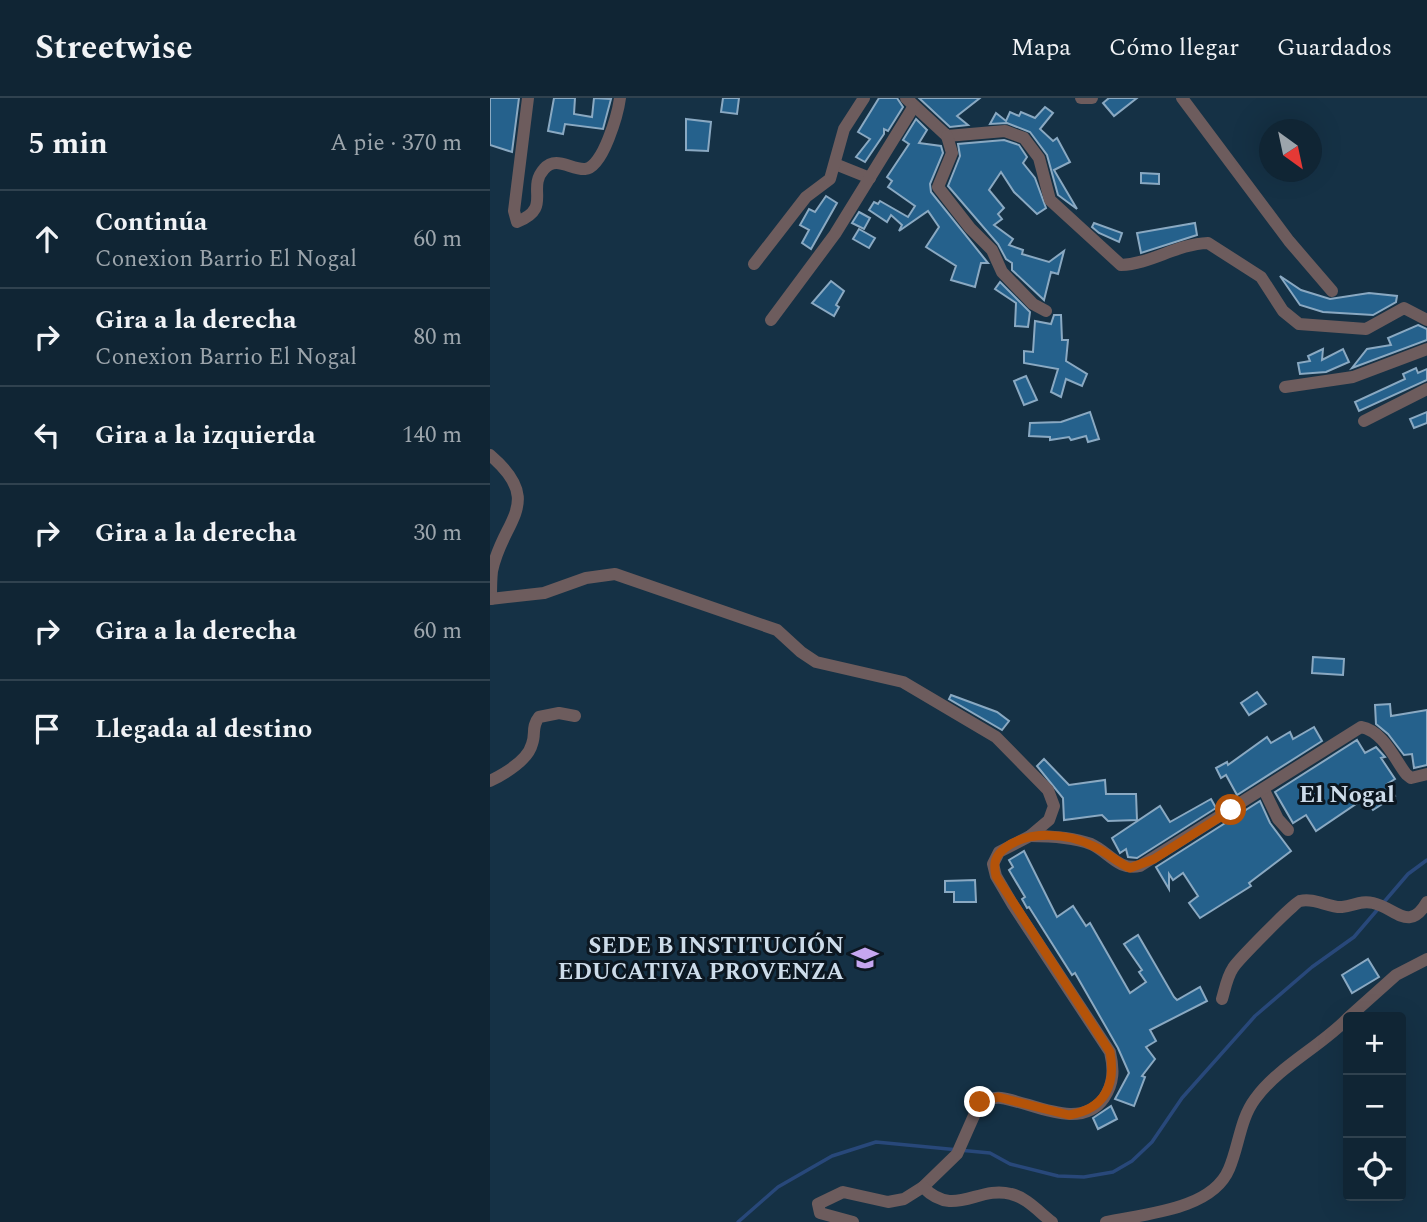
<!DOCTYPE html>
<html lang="es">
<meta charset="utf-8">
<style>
:root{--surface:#102534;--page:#1e3140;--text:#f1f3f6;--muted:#9ca5ac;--line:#30424f}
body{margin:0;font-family:Spectral,serif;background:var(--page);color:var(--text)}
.controls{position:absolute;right:21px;bottom:21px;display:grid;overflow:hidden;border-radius:7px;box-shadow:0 7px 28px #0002}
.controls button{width:63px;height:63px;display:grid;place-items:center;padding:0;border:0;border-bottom:2px solid var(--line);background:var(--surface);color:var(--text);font:35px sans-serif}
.compass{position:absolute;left:769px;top:21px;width:63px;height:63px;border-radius:50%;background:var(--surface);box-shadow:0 7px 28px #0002;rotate:147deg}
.stop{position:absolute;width:21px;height:21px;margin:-16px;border:5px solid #b45309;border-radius:50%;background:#fff}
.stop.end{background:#b45309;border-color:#fff;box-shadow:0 2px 7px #0008}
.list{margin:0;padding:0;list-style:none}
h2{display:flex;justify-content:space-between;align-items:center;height:91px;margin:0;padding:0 28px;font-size:30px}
h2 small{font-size:23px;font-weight:400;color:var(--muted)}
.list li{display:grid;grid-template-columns:46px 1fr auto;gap:21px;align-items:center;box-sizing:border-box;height:98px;padding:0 28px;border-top:2px solid var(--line)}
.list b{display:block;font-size:26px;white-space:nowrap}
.list p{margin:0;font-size:23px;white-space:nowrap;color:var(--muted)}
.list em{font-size:23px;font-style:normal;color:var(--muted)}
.icon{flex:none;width:38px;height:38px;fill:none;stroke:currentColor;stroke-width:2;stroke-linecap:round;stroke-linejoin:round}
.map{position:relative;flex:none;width:937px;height:1124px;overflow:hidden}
header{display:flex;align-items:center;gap:42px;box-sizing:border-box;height:98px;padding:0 35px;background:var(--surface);border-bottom:2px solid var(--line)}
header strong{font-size:33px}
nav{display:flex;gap:38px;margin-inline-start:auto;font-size:24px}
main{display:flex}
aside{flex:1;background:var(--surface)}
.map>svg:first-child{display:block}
</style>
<header>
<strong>Streetwise</strong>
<nav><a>Mapa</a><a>Cómo llegar</a><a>Guardados</a></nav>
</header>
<main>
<aside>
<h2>5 min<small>A pie · 370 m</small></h2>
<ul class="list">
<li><svg class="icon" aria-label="ahead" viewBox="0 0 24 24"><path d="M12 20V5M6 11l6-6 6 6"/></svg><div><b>Continúa</b><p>Conexion Barrio El Nogal</p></div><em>60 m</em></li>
<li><svg class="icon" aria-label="right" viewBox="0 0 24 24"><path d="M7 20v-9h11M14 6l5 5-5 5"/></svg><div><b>Gira a la derecha</b><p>Conexion Barrio El Nogal</p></div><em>80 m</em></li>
<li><svg class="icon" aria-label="left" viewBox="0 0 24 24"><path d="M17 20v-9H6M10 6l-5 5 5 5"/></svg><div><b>Gira a la izquierda</b></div><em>140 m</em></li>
<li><svg class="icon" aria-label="right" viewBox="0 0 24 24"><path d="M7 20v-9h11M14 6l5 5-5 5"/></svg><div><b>Gira a la derecha</b></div><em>30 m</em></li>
<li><svg class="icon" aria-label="right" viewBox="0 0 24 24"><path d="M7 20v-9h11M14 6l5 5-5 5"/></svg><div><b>Gira a la derecha</b></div><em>60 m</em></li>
<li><svg class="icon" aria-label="arrive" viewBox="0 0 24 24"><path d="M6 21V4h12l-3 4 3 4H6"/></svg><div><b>Llegada al destino</b></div></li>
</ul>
</aside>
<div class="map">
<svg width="937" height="1124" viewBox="0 0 937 1124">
<rect width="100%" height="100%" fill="#153145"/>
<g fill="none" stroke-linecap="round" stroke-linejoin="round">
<!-- stream -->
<polyline stroke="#28487a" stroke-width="3.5" points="248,1124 288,1089 342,1058 386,1044 500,1055 520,1066 568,1078 594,1079 623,1074 642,1063 662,1044 692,1000 765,918 822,869 864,839 918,776 937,762"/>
</g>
<!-- building -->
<g fill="#25618c" stroke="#8aa9c2" stroke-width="2">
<polygon points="0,0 29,0 22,54 0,47"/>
<polygon points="64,0 85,0 84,16 102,19 104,0 121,1 113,31 75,26 73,36 58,33"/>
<polygon points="233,0 249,0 247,16 231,14"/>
<polygon points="389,0 407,0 413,9 398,33 394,31 394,36 375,64 366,59 380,41 368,34"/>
<polygon points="429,0 490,0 467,18 478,27 460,29"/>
<polygon points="619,0 647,0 624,18 613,5"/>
<polygon points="555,9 563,15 550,31 563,43 567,40 580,64 564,72 587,111 568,97 557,57 540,34 517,25 500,26 506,15 516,23 520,14 529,18 531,14 545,20"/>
<polygon points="196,21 221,24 218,53 196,52"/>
<polygon points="426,21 437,32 429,45 451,48 453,55 440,86 441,94 498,165 491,165 485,189 461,182 466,168 436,149 449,129 438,113 409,133 412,127 401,117 397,124 379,112 384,104 388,106 390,103 418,119 425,108 398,89 402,83 397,79 419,46 413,42"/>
<polygon points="514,42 529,47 537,59 533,65 545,80 556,110 547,116 524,94 511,74 499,92 514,110 508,116 512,121 504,127 523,141 519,147 533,152 532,156 559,164 574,153 568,176 561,174 554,202 522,172 522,165 516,161 508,146 458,88 470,58 468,46"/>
<polygon points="651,75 669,76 669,86 651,85"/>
<polygon points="336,98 347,105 321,151 312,145 319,132 310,127 319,111 325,114"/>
<polygon points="369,114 380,120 374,131 362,125"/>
<polygon points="604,125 632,135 629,144 609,135 602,129"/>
<polygon points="705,125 707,137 651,155 647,135"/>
<polygon points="369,131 385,140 379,150 363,141"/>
<polygon points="790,178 811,192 840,201 879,195 907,198 906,204 883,217 833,214 810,207"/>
<polygon points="341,183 354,193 346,207 349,209 344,218 322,205"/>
<polygon points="510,184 540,214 538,229 525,228 526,205 505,191"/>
<polygon points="564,217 571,217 572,242 578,242 576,263 597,276 592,288 576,281 571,299 561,294 568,271 534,265 534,253 543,254 545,223 561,226"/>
<polygon points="928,227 937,231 937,242 862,270 877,251 901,247 898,240"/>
<polygon points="833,251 832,262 853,251 859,264 836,274 810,276 808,265 820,263 818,258"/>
<polygon points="926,270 928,275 937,271 937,282 869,313 865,304 915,281 913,276"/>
<polygon points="536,278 547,302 534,307 524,283"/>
<polygon points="600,314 609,341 598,344 596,338 581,342 579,339 560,342 560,339 539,338 540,325 571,324"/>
<polygon points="937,314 937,325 924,330 920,321"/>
<polygon points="823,559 854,561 853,577 822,575"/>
<polygon points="767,594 776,606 759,617 751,605"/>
<polygon points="461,597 507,614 519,623 512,632 459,601"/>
<polygon points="900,606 901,618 937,612 937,667 924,670 922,656 914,657 898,636 886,626 885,607"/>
<polygon points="824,629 832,643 747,697 736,677 731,680 726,670 737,664 738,667 777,639 781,645 800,634 803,641"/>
<polygon points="867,642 875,655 886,649 895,659 891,660 905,681 897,686 905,698 883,712 875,700 826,733 816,717 803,725 785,694"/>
<polygon points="554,661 579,687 615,682 616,696 646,696 647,722 618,723 612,717 574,722 573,700 547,668"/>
<polygon points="721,701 726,710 647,760 638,759 636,751 630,755 622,740 670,708 680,724"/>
<polygon points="770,703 780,725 801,753 759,785 761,788 710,820 699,805 708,798 693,775 683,782 679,776 679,791 666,769"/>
<polygon points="534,753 567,819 583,808 596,828 600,825 640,895 656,884 649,874 652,872 634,846 648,837 684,899 687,902 710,889 717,903 660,932 666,943 656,949 665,961 652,978 655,979 644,1008 625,1001 639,975 628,950 585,875 582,877 539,809 537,810 532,801 535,799 519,772 523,769 519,762"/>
<polygon points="485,782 486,804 464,804 464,794 455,794 455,783"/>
<polygon points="878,861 889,879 862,895 852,877"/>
<polygon points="621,1008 627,1021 608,1031 603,1020"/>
</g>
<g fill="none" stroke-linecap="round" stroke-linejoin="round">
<!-- minor -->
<g stroke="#6d5c5d" stroke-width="12">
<path d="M38 0 24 113 27 124C63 110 36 91 54 71 66 57 81 72 95 71 113 70 128 15 130 0"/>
<path d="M416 0 457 38 515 33 534 40 549 60 560 102 631 167C661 166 686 146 718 145L771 179 793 213 809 226 876 231 914 210 937 222"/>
<polyline points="591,0 602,0"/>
<polyline points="692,0 799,143 842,193"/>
<polyline points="457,38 462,55 448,89 480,130 502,152 512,174 543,206 556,213"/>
<polyline points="345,66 380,80"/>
<polyline points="264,166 316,99 340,81 354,31 374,0"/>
<polyline points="281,222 345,136 424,8"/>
<polyline points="795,289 863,279 937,251"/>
<polyline points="874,323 937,291"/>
<path d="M0 357C56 405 12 422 2 473 1 482 1 492 1 501"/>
<path d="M0 501 54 495 96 480 125 476 287 532 311 554 326 564 413 584 506 639 558 692 564 708 559 722 540 738 509 754 503 766 506 778 523 807 620 954C624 971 624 985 614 1000 590 1034 542 1004 511 1000 504 999 496 1002 490 1004L467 1056 433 1089 414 1101 398 1104 353 1094 328 1106 330 1115 363 1124"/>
<path d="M0 683C14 676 38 662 42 646 46 636 41 629 49 619L69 615 85 618"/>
<polyline points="774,692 788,721 798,732"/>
<path d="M540 738C559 738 582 739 601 746 619 754 628 773 650 768L871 629C893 633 904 660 916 676L921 680 937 676"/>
<path d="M732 901C735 891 737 879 743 870 747 863 805 804 810 803 824 799 839 810 852 809 864 808 870 802 883 805 906 810 919 835 937 804"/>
<polyline points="859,919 906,877 937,861"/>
<path d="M433 1089C464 1121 488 1087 521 1096 536 1099 550 1115 562 1124"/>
<path d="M616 1124C654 1116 722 1112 739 1071 749 1048 750 1021 765 1001 789 968 830 949 858 920"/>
</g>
</g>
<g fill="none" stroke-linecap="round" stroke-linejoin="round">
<!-- route -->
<path stroke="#b45309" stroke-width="9" d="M490 1004 508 999 579 1017C615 1011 626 987 620 954L506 778C503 765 505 758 515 750 538 732 578 735 603 748 617 754 626 764 640 770L664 761 741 712"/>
</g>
<!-- icons -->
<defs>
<symbol id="school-bare" viewBox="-9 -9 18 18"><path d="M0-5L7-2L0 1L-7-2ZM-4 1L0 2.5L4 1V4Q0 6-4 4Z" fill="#c6a6f0" stroke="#0c1721" stroke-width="2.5" paint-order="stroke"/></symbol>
</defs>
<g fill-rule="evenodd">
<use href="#school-bare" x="356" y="841" width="38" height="38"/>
</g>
<g text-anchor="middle" stroke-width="6" stroke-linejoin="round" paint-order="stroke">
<!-- poi labels -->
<g font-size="23" font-weight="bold" fill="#cddcea" stroke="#0c1721" text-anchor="end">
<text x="354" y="855">SEDE B INSTITUCIÓN<tspan x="354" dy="26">EDUCATIVA PROVENZA</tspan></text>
</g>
<!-- neighbourhood labels -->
<g font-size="24" font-weight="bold" fill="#cddcea" stroke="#0c1721">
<text x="857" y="704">El Nogal</text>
</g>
</g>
</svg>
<div class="controls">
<button>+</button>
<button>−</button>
<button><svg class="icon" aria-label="locate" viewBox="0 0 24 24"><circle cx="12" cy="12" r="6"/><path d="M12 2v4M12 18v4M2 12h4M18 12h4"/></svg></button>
</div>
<svg class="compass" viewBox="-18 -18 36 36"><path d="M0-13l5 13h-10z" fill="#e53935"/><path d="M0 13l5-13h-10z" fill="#9ca5ac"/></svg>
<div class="stop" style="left:741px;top:712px"></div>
<div class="stop end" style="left:490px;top:1004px"></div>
</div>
</main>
